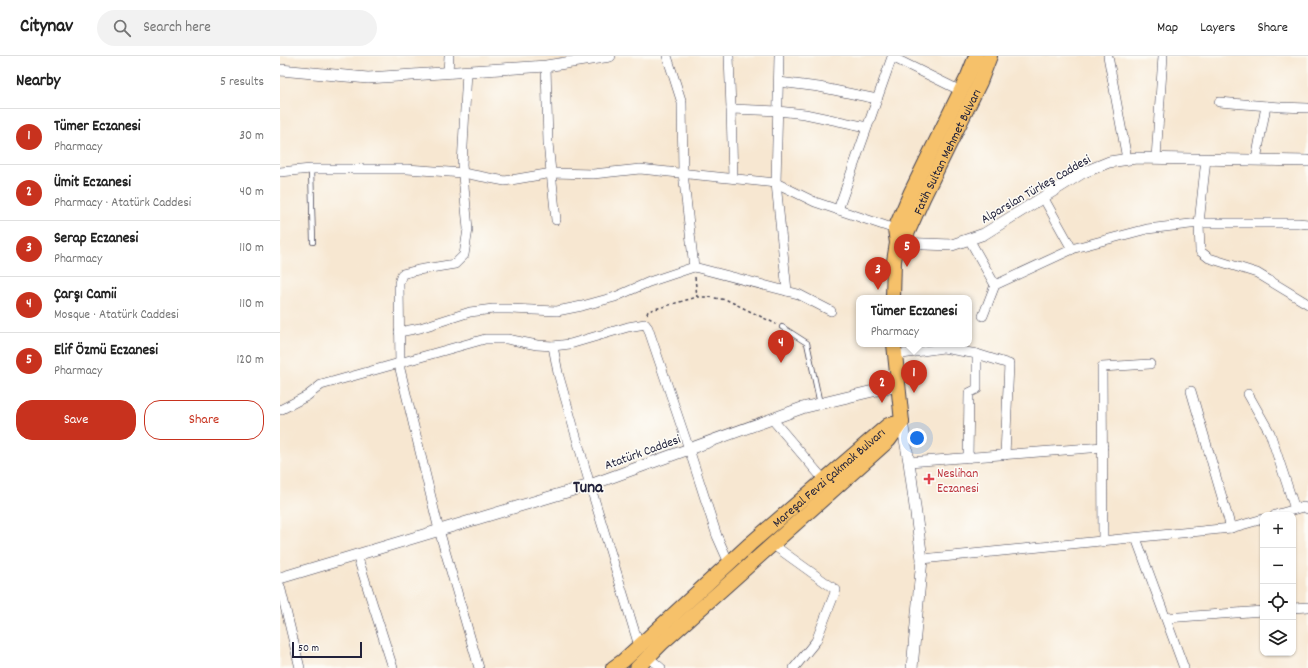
<!DOCTYPE html>
<meta charset="utf-8">
<style>
:root{--surface:#fff;--page:#f2f2f2;--text:#222;--muted:#767676;--line:#e0e0e0;--accent:#c8321e}
body{margin:0;font-family:Dekko,sans-serif;background:var(--page);color:var(--text)}
.controls{position:absolute;right:12px;bottom:12px;display:grid;overflow:hidden;border-radius:8px;box-shadow:0 1px 3px #0004}
.controls button{width:36px;height:36px;display:grid;place-items:center;padding:0;border:0;border-bottom:1px solid var(--line);background:var(--surface);color:var(--text);font:20px sans-serif}
.scale{position:absolute;left:12px;bottom:10px;width:70px;box-sizing:border-box;padding-left:4px;border:2px solid #22223b;border-top:0;font-size:11px;line-height:14px;white-space:nowrap;color:#22223b;-webkit-text-stroke:3px #fdfcf7;paint-order:stroke}
.you{position:absolute;left:637px;top:382px;width:14px;height:14px;margin:-10px;border:3px solid #fff;border-radius:50%;background:#1a73e8;box-shadow:0 0 0 6px #1a73e833}
.badge{display:grid;place-items:center;width:26px;height:26px;border-radius:50%;background:var(--accent);color:#fff;font-size:13px;font-weight:700}
.pin{position:absolute;translate:-50% -33px;filter:drop-shadow(0 1px 2px #0008)}
.pin::after{content:'';position:absolute;top:21px;width:14px;height:12px;background:inherit;clip-path:polygon(0 0,100% 0,50% 100%)}
.popup{position:absolute;left:576px;top:239px;width:116px;height:52px;box-sizing:border-box;display:grid;place-content:center;border-radius:8px;background:var(--surface);filter:drop-shadow(0 1px 3px #0005);font-size:13px;white-space:nowrap;color:var(--muted)}
.popup b{font-size:15px;color:var(--text)}
.popup::after{content:'';position:absolute;left:50%;top:100%;margin-left:-8px;border:8px solid transparent;border-top-color:var(--surface)}
.list{margin:0;padding:0;list-style:none}
h2{display:flex;justify-content:space-between;align-items:center;height:52px;margin:0;padding:0 16px;font-size:17px}
h2 small{font-size:13px;font-weight:400;color:var(--muted)}
.list li{display:grid;grid-template-columns:26px 1fr auto;gap:12px;align-items:center;box-sizing:border-box;height:56px;padding:0 16px;border-top:1px solid var(--line)}
.list b{display:block;font-size:15px;white-space:nowrap}
.list p{margin:0;font-size:13px;white-space:nowrap;color:var(--muted)}
.list em{font-size:13px;font-style:normal;color:var(--muted)}
.actions{display:flex;gap:8px;padding:12px 16px}
.actions a{flex:1;padding:9px 0;border:1px solid var(--accent);border-radius:16px;text-align:center;font-size:14px;color:var(--accent)}
.actions .main{background:var(--accent);color:#fff}
.icon{flex:none;width:22px;height:22px;fill:none;stroke:currentColor;stroke-width:2;stroke-linecap:round;stroke-linejoin:round}
.map{position:relative;flex:none;width:1028px;height:612px;overflow:hidden}
header{display:flex;align-items:center;gap:24px;box-sizing:border-box;height:56px;padding:0 20px;background:var(--surface);border-bottom:1px solid var(--line)}
header strong{font-size:19px}
nav{display:flex;gap:22px;margin-inline-start:auto;font-size:14px}
.search{width:280px;height:36px;background:var(--page);display:flex;align-items:center;gap:10px;box-sizing:border-box;padding:0 14px;border-radius:22px;color:var(--muted);font-size:15px}
main{display:flex}
aside{flex:1;background:var(--surface)}
.map>svg:first-child{display:block}
</style>
<header>
<strong>Citynav</strong>
<div class="search"><svg class="icon" aria-label="search" viewBox="0 0 24 24"><circle cx="10" cy="10" r="6"/><path d="M15 15l6 6"/></svg>Search here</div>
<nav><a>Map</a><a>Layers</a><a>Share</a></nav>
</header>
<main>
<aside>
<h2>Nearby<small>5 results</small></h2>
<ul class="list">
<li><span class="badge">1</span><div><b>Tümer Eczanesi</b><p>Pharmacy</p></div><em>30 m</em></li>
<li><span class="badge">2</span><div><b>Ümit Eczanesi</b><p>Pharmacy · Atatürk Caddesi</p></div><em>40 m</em></li>
<li><span class="badge">3</span><div><b>Serap Eczanesi</b><p>Pharmacy</p></div><em>110 m</em></li>
<li><span class="badge">4</span><div><b>Çarşı Camii</b><p>Mosque · Atatürk Caddesi</p></div><em>110 m</em></li>
<li><span class="badge">5</span><div><b>Elif Özmü Eczanesi</b><p>Pharmacy</p></div><em>120 m</em></li>
</ul>
<div class="actions"><a class="main">Save</a><a>Share</a></div>
</aside>
<div class="map">
<svg width="1028" height="612" viewBox="0 0 1028 612">
<rect width="100%" height="100%" fill="#fdfcf7"/>
<filter id="ink" filterUnits="userSpaceOnUse"><feTurbulence type="fractalNoise" baseFrequency=".025" numOctaves="2"/><feDisplacementMap in="SourceGraphic" scale="8" xChannelSelector="R" yChannelSelector="G"/><feConvolveMatrix kernelMatrix="1 2 1 2 8 2 1 2 1" color-interpolation-filters="sRGB"/></filter>
<filter id="wash" filterUnits="userSpaceOnUse"><feTurbulence type="fractalNoise" baseFrequency=".012" numOctaves="4" result="noise"/><feDisplacementMap in="SourceGraphic" scale="16" xChannelSelector="R" yChannelSelector="G"/><feGaussianBlur stdDeviation="0.9" result="paint"/><feColorMatrix in="noise" values="0 0 0 0 0 0 0 0 0 0 0 0 0 0 0 0 0 1.4 0 .05"/><feComposite in="paint" operator="in"/></filter>
<g filter="url(#wash)">
<rect width="100%" height="100%" fill="#f7e7d1"/>
</g>
<g filter="url(#ink)">
<g fill="none" stroke-linecap="round" stroke-linejoin="round">
<defs>
<g id="service">
<polyline points="31,113 33,186"/>
<polyline points="502,271 527,287 540,348"/>
</g>
<g id="minor">
<polyline points="387,0 402,47 403,117 414,211"/>
<polyline points="449,0 451,53 453,122"/>
<polyline points="499,0 496,127 507,235"/>
<polyline points="828,0 847,103"/>
<polyline points="266,10 268,87 276,164"/>
<polyline points="187,15 182,109 188,173 184,199 175,208 138,214 122,218 119,227 120,313 159,474 199,612"/>
<polyline points="168,16 169,0"/>
<polyline points="499,26 539,31 597,43"/>
<polyline points="939,46 1001,51 1028,52"/>
<polyline points="451,53 498,55 525,58 587,71"/>
<polyline points="876,102 883,0"/>
<polyline points="926,103 919,167 920,195 929,202 977,217 1028,248"/>
<polyline points="976,104 986,50"/>
<polyline points="0,116 31,113 127,113 183,117 225,125 272,117 313,118 360,113 496,127 535,146 615,173"/>
<polyline points="763,141 792,193"/>
<polyline points="558,154 612,1 681,35"/>
<polyline points="689,183 715,229"/>
<polyline points="703,260 715,229 795,192 867,173 919,167 1018,167 1028,168"/>
<polyline points="119,276 140,272 190,256 213,253 230,253 277,255 302,250 335,241 369,226 414,211 518,238 551,255"/>
<polyline points="273,290 278,317 310,429 359,590"/>
<polyline points="615,299 663,292 697,298 729,308 725,399"/>
<polyline points="911,335 951,472"/>
<polyline points="968,338 990,377 1015,453"/>
<polyline points="0,354 27,340 41,329 205,283 227,283 257,289 273,290 290,288 348,271 365,268 368,272 409,393 437,480 449,507"/>
<polyline points="492,363 544,424"/>
<polyline points="688,402 689,337 697,333 697,298"/>
<polyline points="629,406 823,391"/>
<polyline points="995,459 1023,451 1028,453"/>
<polyline points="856,482 904,612"/>
<polyline points="823,486 822,311 870,308"/>
<polyline points="492,488 556,534 536,585 514,612"/>
<polyline points="77,499 113,612"/>
<polyline points="642,503 951,472 983,463"/>
<polyline points="0,530 20,612"/>
<polyline points="1013,552 1028,551"/>
<polyline points="886,562 983,555"/>
<polyline points="368,601 381,612"/>
</g>
<g id="tertiary">
<polyline points="0,14 88,22 266,10 330,0"/>
<polyline points="617,187 672,189 704,178 802,117 829,106 856,102 1028,105"/>
<polyline points="622,366 629,406 642,503 632,612"/>
<polyline points="0,522 310,429 522,352 618,329"/>
</g>
<g id="primary">
<path id="s1" d="M617 187 627 178 643 142 700 26 710 0"/>
<polyline points="613,242 614,205 617,187 615,173 631,136 688,20 696,0"/>
<polyline points="614,288 622,366"/>
<path id="s2" d="M333 612 343 605 470 488 608 369 622 366"/>
<polyline points="357,612 382,587 609,384 622,366"/>
</g>
</defs>
<!-- service casing -->
<use href="#service" stroke="#424052" stroke-width="6"/>
<!-- minor casing -->
<use href="#minor" stroke="#424052" stroke-width="10"/>
<!-- tertiary casing -->
<use href="#tertiary" stroke="#424052" stroke-width="12"/>
<!-- primary casing -->
<use href="#primary" stroke="#424052" stroke-width="16"/>
<!-- path -->
<g stroke="#424052" stroke-width="1.5" stroke-dasharray="3 3" stroke-linecap="butt">
<polyline points="415,221 417,241"/>
<polyline points="367,258 368,255 417,241 429,241 447,244 496,268"/>
</g>
<!-- service -->
<use href="#service" stroke="#fff" stroke-width="4.5"/>
<!-- minor -->
<use href="#minor" stroke="#fff" stroke-width="9"/>
<!-- tertiary -->
<use href="#tertiary" stroke="#fff" stroke-width="11"/>
<!-- primary -->
<use href="#primary" stroke="#f6c16b" stroke-width="14"/>
</g>
</g>
<!-- markers -->
<path fill="#e0444e" stroke="#fdfcf7" stroke-width="1.5" d="M647 417h4v4h4v4h-4v4h-4v-4h-4v-4h4z"/>
<g text-anchor="middle" stroke-width="3" stroke-linejoin="round" paint-order="stroke">
<!-- street labels -->
<g font-size="13" fill="#22223b" stroke="#fdfcf7">
<text dy="5" stroke="none"><textPath href="#s1" startOffset="105">Fatih Sultan Mehmet Bulvarı</textPath></text>
<text transform="translate(755 132) rotate(-30)" y="5">Alparslan Türkeş Caddesi</text>
<text transform="translate(362 395) rotate(-20)" y="5">Atatürk Caddesi</text>
<text dy="5" stroke="none"><textPath href="#s2" startOffset="288">Mareşal Fevzi Çakmak Bulvarı</textPath></text>
</g>
<!-- health labels -->
<g font-size="13" fill="#be3a42" stroke="#fdfcf7" text-anchor="start">
<text x="657" y="421">Neslihan<tspan x="657" dy="15">Eczanesi</tspan></text>
</g>
<!-- district labels -->
<g font-size="17" font-weight="bold" fill="#22223b" stroke="#fdfcf7">
<text x="308" y="436">Tuna</text>
</g>
</g>
</svg>
<div class="controls">
<button>+</button>
<button>−</button>
<button><svg class="icon" aria-label="locate" viewBox="0 0 24 24"><circle cx="12" cy="12" r="6"/><path d="M12 2v4M12 18v4M2 12h4M18 12h4"/></svg></button>
<button><svg class="icon" aria-label="layers" viewBox="0 0 24 24"><path d="M12 4l9 5-9 5-9-5zM3 14l9 5 9-5"/></svg></button>
</div>
<div class="scale">50 m</div>
<div class="you"></div>
<div class="pin badge" style="left:634px;top:337px">1</div>
<div class="popup"><b>Tümer Eczanesi</b>Pharmacy</div>
<div class="pin badge" style="left:602px;top:347px">2</div>
<div class="pin badge" style="left:598px;top:234px">3</div>
<div class="pin badge" style="left:501px;top:307px">4</div>
<div class="pin badge" style="left:627px;top:211px">5</div>
</div>
</main>
